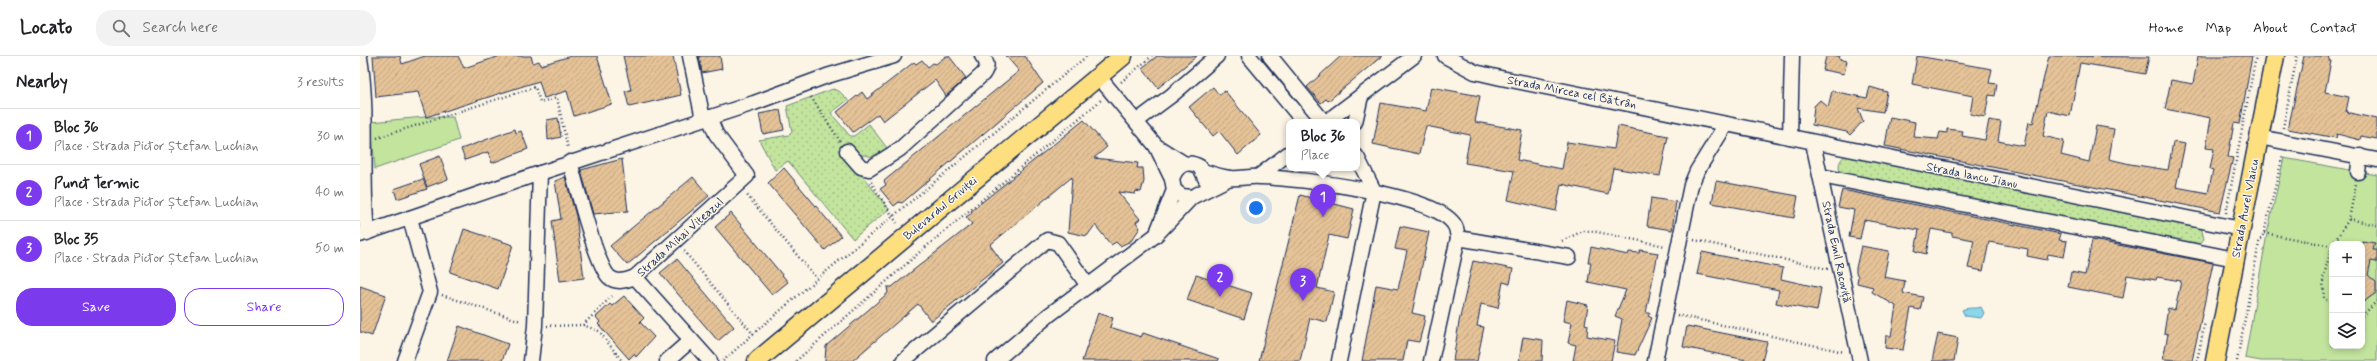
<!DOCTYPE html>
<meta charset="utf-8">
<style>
:root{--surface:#fff;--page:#f2f2f2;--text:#202124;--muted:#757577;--line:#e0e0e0;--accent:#7c3aed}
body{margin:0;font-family:Mynerve,sans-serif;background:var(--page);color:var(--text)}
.controls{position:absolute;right:12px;bottom:12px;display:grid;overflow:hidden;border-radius:8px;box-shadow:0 2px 6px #0003}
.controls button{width:36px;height:36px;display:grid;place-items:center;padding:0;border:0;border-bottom:1px solid var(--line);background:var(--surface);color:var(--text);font:20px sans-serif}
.you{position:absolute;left:896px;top:152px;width:14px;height:14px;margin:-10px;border:3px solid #fff;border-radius:50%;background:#1a73e8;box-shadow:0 0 0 6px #1a73e833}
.badge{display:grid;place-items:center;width:26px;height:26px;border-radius:50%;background:var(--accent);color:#fff;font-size:13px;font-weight:700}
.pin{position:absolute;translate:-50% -33px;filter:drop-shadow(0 1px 2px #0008)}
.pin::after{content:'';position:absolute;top:21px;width:14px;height:12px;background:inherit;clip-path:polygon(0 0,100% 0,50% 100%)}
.popup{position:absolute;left:926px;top:63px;width:74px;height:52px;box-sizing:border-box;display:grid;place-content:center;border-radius:8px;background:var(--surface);filter:drop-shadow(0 1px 3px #0005);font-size:13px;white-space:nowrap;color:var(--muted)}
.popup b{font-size:15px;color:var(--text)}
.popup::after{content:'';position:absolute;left:50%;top:100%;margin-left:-8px;border:8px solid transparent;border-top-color:var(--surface)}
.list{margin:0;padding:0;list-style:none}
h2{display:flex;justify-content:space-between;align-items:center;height:52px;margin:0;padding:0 16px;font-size:17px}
h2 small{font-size:13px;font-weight:400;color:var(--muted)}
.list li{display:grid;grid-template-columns:26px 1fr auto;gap:12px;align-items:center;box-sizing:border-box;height:56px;padding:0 16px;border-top:1px solid var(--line)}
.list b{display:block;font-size:15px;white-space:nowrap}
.list p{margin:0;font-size:13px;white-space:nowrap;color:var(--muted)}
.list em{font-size:13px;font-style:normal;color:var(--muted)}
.actions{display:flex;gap:8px;padding:12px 16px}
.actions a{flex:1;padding:9px 0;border:1px solid var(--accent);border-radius:16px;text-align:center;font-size:14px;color:var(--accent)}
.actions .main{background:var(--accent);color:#fff}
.icon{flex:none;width:22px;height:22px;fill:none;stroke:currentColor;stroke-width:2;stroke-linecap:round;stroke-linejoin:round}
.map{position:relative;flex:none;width:2017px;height:305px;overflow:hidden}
header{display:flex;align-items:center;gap:24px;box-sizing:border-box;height:56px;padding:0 20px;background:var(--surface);border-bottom:1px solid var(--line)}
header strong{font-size:19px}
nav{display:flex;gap:22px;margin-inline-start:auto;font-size:14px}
.search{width:280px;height:36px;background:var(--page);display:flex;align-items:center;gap:10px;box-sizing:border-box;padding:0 14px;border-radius:16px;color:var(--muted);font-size:15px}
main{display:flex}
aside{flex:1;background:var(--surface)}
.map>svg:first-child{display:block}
</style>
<header>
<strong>Locato</strong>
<div class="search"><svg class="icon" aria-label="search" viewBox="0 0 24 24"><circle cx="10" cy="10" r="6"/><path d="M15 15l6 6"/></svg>Search here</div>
<nav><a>Home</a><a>Map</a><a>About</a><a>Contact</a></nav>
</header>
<main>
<aside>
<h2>Nearby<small>3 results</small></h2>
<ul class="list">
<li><span class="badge">1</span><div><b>Bloc 36</b><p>Place · Strada Pictor Ștefan Luchian</p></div><em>30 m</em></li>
<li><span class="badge">2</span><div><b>Punct Termic</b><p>Place · Strada Pictor Ștefan Luchian</p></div><em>40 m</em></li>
<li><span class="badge">3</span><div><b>Bloc 35</b><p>Place · Strada Pictor Ștefan Luchian</p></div><em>50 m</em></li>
</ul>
<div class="actions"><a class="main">Save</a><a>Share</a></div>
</aside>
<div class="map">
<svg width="2017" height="305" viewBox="0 0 2017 305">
<defs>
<pattern id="grass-dots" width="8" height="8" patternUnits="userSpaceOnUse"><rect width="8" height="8" fill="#c2e49d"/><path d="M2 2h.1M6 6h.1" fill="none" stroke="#a6c48a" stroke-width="1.8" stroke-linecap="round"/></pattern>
<pattern id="building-hatch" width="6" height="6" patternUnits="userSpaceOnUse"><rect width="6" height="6" fill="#e5c297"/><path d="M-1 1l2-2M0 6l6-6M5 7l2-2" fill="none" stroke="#c4a785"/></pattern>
</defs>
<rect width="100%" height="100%" fill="#fcf5e5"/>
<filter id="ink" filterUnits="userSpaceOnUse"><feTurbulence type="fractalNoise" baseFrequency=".025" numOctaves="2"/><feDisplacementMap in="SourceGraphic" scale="8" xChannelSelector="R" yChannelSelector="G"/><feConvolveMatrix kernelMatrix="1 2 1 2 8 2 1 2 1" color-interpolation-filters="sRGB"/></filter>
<g filter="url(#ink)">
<!-- grass -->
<g fill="url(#grass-dots)" stroke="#6e8a7e">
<polygon points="473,33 479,35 488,44 471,57 490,80 494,80 509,68 527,92 514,101 498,98 492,107 529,153 493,183 428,105 415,114 399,84 429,79 432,76 427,50"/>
<path d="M1486 99 1841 171 1844 183 1838 190 1481 118C1477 110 1479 104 1486 99Z"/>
</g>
<!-- park -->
<g fill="#c2e49d" stroke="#6e8a7e" fill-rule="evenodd">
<polygon points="64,61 93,61 99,84 15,113 11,66"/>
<path d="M1924 102 2017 119V305H1901L1885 302 1907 178ZM1972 188H2002V290H1972Z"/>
</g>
<!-- water -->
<path fill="#8bd7ea" stroke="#5e94b2" d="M1621 251 1624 257 1621 262 1605 260 1602 254C1607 251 1615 253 1621 251Z"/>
<!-- building -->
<g fill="url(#building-hatch)" stroke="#1b2f5e">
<polygon points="13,0 40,0 42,8 65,0 98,0 104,12 140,0 171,0 173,7 179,5 181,9 211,0 237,0 252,48 214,60 207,35 184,42 179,25 66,61 58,36 16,41"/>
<polygon points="263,0 313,0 321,39 269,51 265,35 271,34"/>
<polygon points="339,0 360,0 362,13 342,17"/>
<polygon points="586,0 589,0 606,22 586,40 575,24 523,65 518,58 493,76 477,56 502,36 507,43 554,6 556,8 562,4 568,11 573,7 576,8"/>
<polygon points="646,0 665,0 683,27 542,147 539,146 534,150 520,133 526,129 524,125 659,15"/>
<polygon points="797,0 837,0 798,32 782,12"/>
<polygon points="981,0 1022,0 968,45 966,43 961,47 947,31"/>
<polygon points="1466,0 1480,0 1479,3 1487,5 1484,18 1463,14"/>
<polygon points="1557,0 1632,13 1629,27 1637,28 1635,40 1629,39 1625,61 1610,58 1613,40 1552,28"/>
<polygon points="1689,0 1789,1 1785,18 1720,7 1710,60 1688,55 1683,80 1704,85 1701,99 1729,106 1736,70 1754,73 1749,103 1770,108 1808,114 1813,86 1825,88 1816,131 1848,137 1853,114 1850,113 1854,93 1846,92 1851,62 1805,53 1811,24 1833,28 1838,0 1892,0 1880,68 1874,67 1868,101 1873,102 1860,156 1525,90 1530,61 1555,66 1553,81 1578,83 1580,76 1587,77 1587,73 1603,75 1602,80 1625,84 1629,64 1641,66 1638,85 1664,90 1669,66 1673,67"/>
<polygon points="1944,0 1970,0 1969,5 1971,5 1965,36 1989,41 1986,56 2017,63 2017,83 2001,80 2000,84 1977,78 1976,82 1928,73"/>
<polygon points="853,31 859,39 865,35 901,79 878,99 859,75 853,80 829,51"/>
<polygon points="1071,31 1120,40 1115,66 1162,74 1157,104 1202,113 1207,86 1254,93 1258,70 1308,80 1300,120 1253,112 1248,138 1201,128 1196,155 1148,144 1154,115 1105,107 1110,79 1066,70 1059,98 1013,88 1021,47 1066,55"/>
<polygon points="1510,31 1527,36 1523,56 1498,52 1503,65 1490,79 1487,76 1452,69 1454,50 1460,44 1468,51 1472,35 1507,42"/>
<polygon points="420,54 424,74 403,78 399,58"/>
<polygon points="198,62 201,81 188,84 187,64"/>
<polygon points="724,64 747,91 734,102 778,107 777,112 783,112 784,125 781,136 776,135 775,138 758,136 780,163 776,166 780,172 771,185 760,190 756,186 751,189 735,169 727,180 708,176 712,121 630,189 643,207 571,265 558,248 492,305 465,305 466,290 528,237 527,231 532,231 612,168 606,161 612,157 611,155"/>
<polygon points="155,73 156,77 161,75 168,93 132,107 128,96 105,104 101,93"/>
<polygon points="80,100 88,123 67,131 59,108"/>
<polygon points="262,103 268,155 233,158 221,114"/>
<polygon points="424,112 481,180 465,194 408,127"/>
<polygon points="205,121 216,160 224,222 200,225 192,165 201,163 195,125"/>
<polygon points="333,121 349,140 267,209 250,190"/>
<polygon points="63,123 67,133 37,143 34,133"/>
<polygon points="1356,125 1438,140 1434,162 1352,147"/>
<polygon points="1482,134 1701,178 1699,184 1707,185 1704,201 1688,198 1687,204 1667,200 1668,193 1629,186 1623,215 1608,212 1614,184 1592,180 1592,177 1571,173 1566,198 1555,195 1559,174 1504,164 1500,183 1489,181 1494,154 1478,151"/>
<polygon points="940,139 994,153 987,183 969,179 957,232 974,236 967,266 950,262 940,305 899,305"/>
<polygon points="1291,142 1316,146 1312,174 1287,170"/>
<polygon points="371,157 428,226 412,239 355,171"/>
<polygon points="1040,170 1069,176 1052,257 1065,260 1063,271 1059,286 1047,284 1043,305 1002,305 1016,229 1038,233 1047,195 1035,193"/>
<polygon points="104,173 153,189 138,233 90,216"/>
<polygon points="1732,184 1853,207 1832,305 1803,303 1808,278 1804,277 1808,252 1815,254 1821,225 1797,221 1796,224 1767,219 1763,242 1708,231 1711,216 1725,219"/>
<polygon points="2002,185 2015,187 2013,194 2017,194 2017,206 2011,205 2008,219 2016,226 2016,237 2002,247"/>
<polygon points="1501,190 1529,195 1524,221 1545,225 1543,237 1563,241 1560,254 1551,252 1543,294 1525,292 1526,280 1531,280 1536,250 1512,236 1513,231 1497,227 1498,220 1496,217 1496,212"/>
<polygon points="1231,191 1268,199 1269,196 1279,197 1280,194 1298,197 1286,257 1290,257 1288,260 1292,262 1275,299 1256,296 1262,263 1255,260 1266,234 1228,226 1231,206 1228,206"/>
<polygon points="1342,196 1423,212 1421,223 1461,232 1457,255 1416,247 1419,234 1337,218"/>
<polygon points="317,203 374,271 358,285 300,217"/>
<polygon points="1113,205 1153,213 1150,228 1143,226 1138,252 1121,248 1117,270 1124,271 1117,305 1093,305 1099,266"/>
<polygon points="836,219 892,237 884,263 827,244"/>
<polygon points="0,230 26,239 12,280 0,276"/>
<polygon points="264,240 284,262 280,266 294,281 276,301 274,298 269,303 238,268 240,266 236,261 250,248 252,250"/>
<polygon points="1207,244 1228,249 1225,268 1228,269 1227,280 1255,285 1251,305 1213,305 1216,289 1208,287 1212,267 1203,265"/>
<polygon points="738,257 753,262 750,271 781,281 783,277 859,303 858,305 722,305"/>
<polygon points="99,270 148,288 142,305 87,305"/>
<polygon points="1327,270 1407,286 1402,305 1391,305 1323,291"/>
<polygon points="1578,278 1598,282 1594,305 1572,305"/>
<polygon points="1163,281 1183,284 1182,305 1159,305"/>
</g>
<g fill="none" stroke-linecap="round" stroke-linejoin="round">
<defs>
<g id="minor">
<polyline points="330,0 343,63"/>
<polyline points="889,0 944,66"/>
<polyline points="910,0 964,66"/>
<polyline points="1085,0 1115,16 1141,22 1881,173"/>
<path d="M0 2C9 59 1 119 7 177"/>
<polyline points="739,21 796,90 812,123 814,134 822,140 832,141 870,122"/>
<polyline points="777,65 812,39 857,0"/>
<polyline points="966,66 1054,0"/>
<polyline points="995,66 1001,40"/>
<polyline points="1430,81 1432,0"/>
<polyline points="1899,81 2017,104"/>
<polyline points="1453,87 1500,305"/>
<polyline points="796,90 825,108"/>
<path d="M487 95 501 111 509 113 540 93 623 18C628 11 628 7 622 0"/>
<path d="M210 106C216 128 236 208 249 221 257 228 267 224 275 221L387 120 356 78 349 61"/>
<path d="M843 115C852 118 861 121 870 122 880 123 890 120 900 121 936 122 1079 138 1095 170 1097 173 1097 178 1098 182L1071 305"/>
<polyline points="1998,116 2000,100"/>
<polyline points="899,120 929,97"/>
<polyline points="1461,120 1875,203"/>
<path d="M812 123C816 110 826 103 840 111L846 124"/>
<polyline points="798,174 814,134"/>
<polyline points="0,179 180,117 394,47 467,20 534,0"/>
<polyline points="1098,182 1209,201"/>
<polyline points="275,221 350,305"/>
<polyline points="45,305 70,236 50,162"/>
<polyline points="171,305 175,270 180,117"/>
<polyline points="307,305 331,284"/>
<polyline points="543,305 687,184 698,187 728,230"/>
<polyline points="635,305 689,259 796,179 832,141"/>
<polyline points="979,305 1014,135 997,101"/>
<polyline points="1295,305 1331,129 1337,115 1366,68"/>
</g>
<g id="major">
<polyline points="397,305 763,0"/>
<polyline points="1855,305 1915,0"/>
</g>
</defs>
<!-- minor casing -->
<use href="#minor" stroke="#1b2f5e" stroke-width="17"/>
<!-- major casing -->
<use href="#major" stroke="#1b2f5e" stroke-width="21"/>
<!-- path -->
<g stroke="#1b2f5e" stroke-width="2.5" stroke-dasharray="1 3" stroke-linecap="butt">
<polyline points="761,26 792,0"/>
<polyline points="451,41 480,85"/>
<polyline points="1923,72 1937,0"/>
<polyline points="17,82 175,31 180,46 197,42 208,93"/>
<polyline points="511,126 537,167"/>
<polyline points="1866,157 1896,0"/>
<polyline points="1989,163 2017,169"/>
<polyline points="1904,177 1972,190"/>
<polyline points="1334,184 1468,213"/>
<polyline points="1202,185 1223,175 1232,175 1305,190"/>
<polyline points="1973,188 1989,163 1996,128"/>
<polyline points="1972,190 1963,223 1964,242 1972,249"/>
<polyline points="324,195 393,278 457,223 386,138"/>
<polyline points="457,223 727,0"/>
<polyline points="82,239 161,265"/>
<polyline points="1317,259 1484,296"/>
<polyline points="2002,260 2017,245"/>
<polyline points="223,269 254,238"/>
<polyline points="187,270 223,269 239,275 262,305"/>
<polyline points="363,305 393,278"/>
<polyline points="436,305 561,195 741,44"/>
<polyline points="1837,305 1845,266"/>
<polyline points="1877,305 1899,187 1904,177 1923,99"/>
</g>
<!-- minor -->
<use href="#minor" stroke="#fcf5e5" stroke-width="14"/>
<!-- major -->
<use href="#major" stroke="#fedf80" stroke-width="18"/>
</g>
</g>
<g text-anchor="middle" stroke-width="3" stroke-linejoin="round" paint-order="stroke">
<!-- street labels -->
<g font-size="12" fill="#1b2f5e" stroke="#fcf5e5">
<text transform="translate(1212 36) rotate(11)" y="4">Strada Mircea cel Bătrân</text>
<text transform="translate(1612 119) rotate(11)" y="4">Strada Iancu Jianu</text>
<text transform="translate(580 152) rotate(-40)" y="4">Bulevardul Griviței</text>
<text transform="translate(1885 152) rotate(-79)" y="4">Strada Aurel Vlaicu</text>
<text transform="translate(320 181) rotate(-42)" y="4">Strada Mihai Viteazul</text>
<text transform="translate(1477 196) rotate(78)" y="4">Strada Emil Racoviță</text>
</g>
</g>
</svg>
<div class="controls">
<button>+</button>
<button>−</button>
<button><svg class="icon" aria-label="layers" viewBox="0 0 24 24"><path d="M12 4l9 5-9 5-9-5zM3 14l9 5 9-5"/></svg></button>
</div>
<div class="you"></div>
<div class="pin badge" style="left:963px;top:161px">1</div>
<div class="popup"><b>Bloc 36</b>Place</div>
<div class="pin badge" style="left:860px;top:241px">2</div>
<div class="pin badge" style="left:943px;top:245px">3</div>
</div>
</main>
